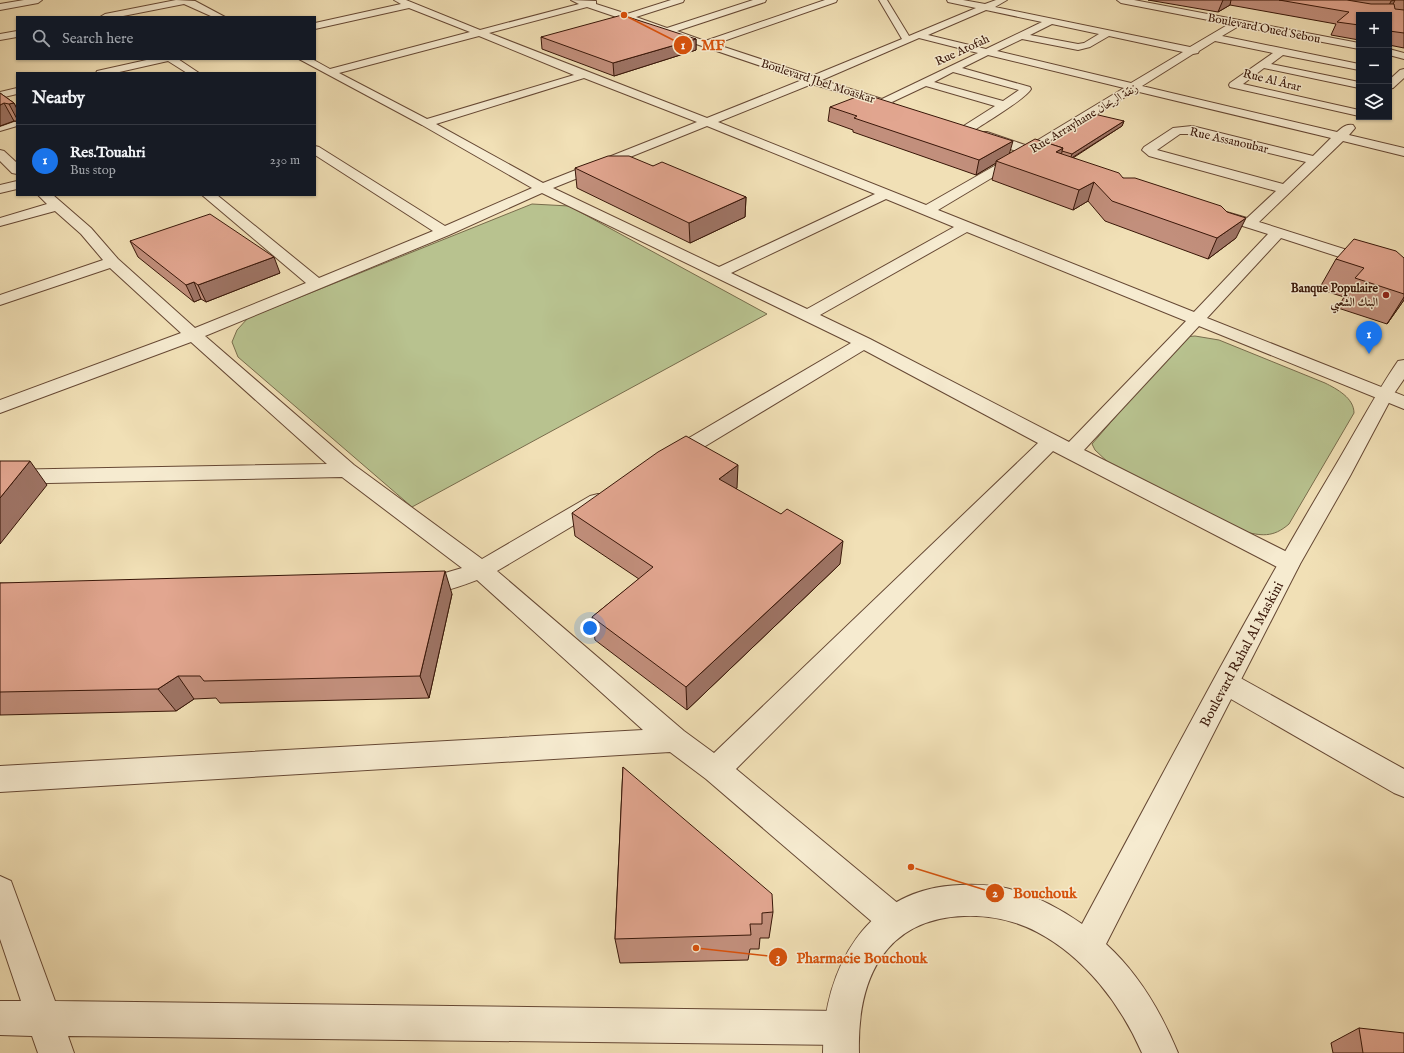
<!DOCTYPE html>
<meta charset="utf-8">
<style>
:root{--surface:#171b24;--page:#20242c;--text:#f1f3f6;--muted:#9ea1a6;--line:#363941;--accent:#1a73e8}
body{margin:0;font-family:"IM FELL English",Amiri,serif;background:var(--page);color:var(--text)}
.controls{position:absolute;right:12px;top:12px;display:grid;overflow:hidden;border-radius:0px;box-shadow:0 1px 3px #0004}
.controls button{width:36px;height:36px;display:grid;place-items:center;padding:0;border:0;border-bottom:1px solid var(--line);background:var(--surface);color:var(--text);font:20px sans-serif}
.you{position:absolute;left:590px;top:628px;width:14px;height:14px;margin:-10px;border:3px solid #fff;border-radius:50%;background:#1a73e8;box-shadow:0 0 0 6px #1a73e833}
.badge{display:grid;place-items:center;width:26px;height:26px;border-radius:50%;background:var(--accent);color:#fff;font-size:13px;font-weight:700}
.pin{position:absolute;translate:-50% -33px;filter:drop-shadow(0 1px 2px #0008)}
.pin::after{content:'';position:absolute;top:21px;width:14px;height:12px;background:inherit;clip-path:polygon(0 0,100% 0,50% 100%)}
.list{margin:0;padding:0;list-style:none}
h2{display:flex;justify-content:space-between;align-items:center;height:52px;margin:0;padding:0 16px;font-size:17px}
h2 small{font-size:13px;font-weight:400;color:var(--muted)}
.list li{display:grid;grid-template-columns:26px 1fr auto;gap:12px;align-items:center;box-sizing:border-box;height:72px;padding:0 16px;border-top:1px solid var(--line)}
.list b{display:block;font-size:15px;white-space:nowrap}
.list p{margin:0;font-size:13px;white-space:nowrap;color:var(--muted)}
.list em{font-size:13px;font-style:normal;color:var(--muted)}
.icon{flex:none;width:22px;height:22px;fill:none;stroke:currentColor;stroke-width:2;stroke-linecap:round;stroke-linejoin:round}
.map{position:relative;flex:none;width:1404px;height:1053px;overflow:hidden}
.search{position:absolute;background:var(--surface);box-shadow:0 1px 3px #0004;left:16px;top:16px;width:300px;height:44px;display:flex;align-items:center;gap:10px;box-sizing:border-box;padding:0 14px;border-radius:0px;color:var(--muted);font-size:15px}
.panel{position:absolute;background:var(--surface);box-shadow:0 1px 3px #0004;left:16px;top:72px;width:300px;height:124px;border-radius:0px}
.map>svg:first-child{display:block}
</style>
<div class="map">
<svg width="1404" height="1053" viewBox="0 0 1404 1053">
<rect width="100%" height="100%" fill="#f1e0b6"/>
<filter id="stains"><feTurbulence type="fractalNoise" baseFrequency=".005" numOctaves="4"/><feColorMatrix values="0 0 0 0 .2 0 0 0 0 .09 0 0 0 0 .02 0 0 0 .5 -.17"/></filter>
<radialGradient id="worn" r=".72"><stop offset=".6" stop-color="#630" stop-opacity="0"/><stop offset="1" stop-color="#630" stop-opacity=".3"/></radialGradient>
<!-- green -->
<g fill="#b8c28f" stroke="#786c4c">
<polygon points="532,204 569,206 767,314 412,507 238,357 232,342 237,330 248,318"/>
<path d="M1195 336 1219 340 1325 383C1337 389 1354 398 1354 413L1289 524C1273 538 1261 536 1242 531L1111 465 1095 450 1092 444 1184 337Z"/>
</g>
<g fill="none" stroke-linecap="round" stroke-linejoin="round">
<defs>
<polygon id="service" points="14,122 17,122 17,126 0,131 0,127"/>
<g id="minor">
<polygon points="24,0 42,0 38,3 0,10 0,4"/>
<polygon points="176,0 195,1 225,17 213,17 184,4 118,17 100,17 105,14"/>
<path d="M394 0H406L480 30 579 4 571 0 596 1V4L627 14 671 0H684L683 2 636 17 667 28 753 0H766L765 2 677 31 705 41 825 0H837L836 2 715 44 812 76 902 39 879 0H887L909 36 976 8 948 2 947 0H963L985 4 996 0H1007L995 7 1190 47 1229 24 1121 3 1117 0H1134L1359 43V49L1239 26 1222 36 1359 64V70L1283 55 1271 64 1359 82V88L1264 68 1243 84 1359 110V116L1230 87 1229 85 1230 83 1273 53 1215 41 1199 51 1198 53 1193 54 1142 86 1337 132C1343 127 1346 124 1353 125L1355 128 1349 135 1404 148V156L1343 141 1259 222 1404 268V278L1281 238 1207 318 1404 396V409L1199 326 1084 450 1297 557 1300 563 1297 569 1289 571 1281 569 1053 451 736 769 906 910 911 921 906 932 895 937 884 932 706 779 670 752 0 792V766L643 730 477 580C456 588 433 597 411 590L407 584 411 578 419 575 445 573 462 568 342 477 0 484V470L327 464 191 342 0 413V400L181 333 110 268 0 305V295L103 260 81 234 55 211 0 226V218L47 204 38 195H53L91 228 118 259 195 328 306 283 202 195H217L319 278 433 231 315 155V146L319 147 445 226 532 188 422 125 299 59H312L330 69 470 32 409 8 315 29V23L401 4ZM587 7 802 80 707 118 489 33ZM986 10 1042 22 986 49 928 35ZM1052 24 1099 34 1084 43 1078 44 1030 35ZM479 36 574 75 427 119 339 73ZM1109 36 1183 52 1131 83 997 51 1022 39 1078 50 1090 47ZM919 38 978 53 882 99 822 80ZM988 55 1124 88 1028 146 987 132H979L977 135 979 138 1019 152 926 205 718 122 812 84 888 107 892 106 894 104 892 102 926 86 995 106 962 127 960 130 962 133H970C983 124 1026 99 1031 89L1030 87 962 68ZM953 72 1019 90 1003 101 934 82ZM584 78 697 122 543 183 436 124ZM1135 91 1331 138 1313 156 1192 126 1173 128 1144 147 1142 150 1149 156 1276 191 1247 218 1216 209 1211 210 1209 213 1211 216 1268 234 1194 312 938 210 1030 155 1047 161 1051 160 1053 157 1051 154 1039 150ZM707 126 875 194 719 267 553 188ZM1180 134H1192L1306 162 1283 184 1157 150ZM542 193 851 343 665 452 662 457 665 462 672 464 679 462 864 350 1038 443 714 753 684 731 497 571 606 506 609 501 606 496 598 494 590 496 482 559 354 465 205 336 449 235ZM886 199 954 227 807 309 731 273ZM967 232 1186 321 1069 442 870 339 820 315Z"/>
<polygon points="17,31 17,37 0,40 0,34"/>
<polygon points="1389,49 1404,53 1404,59 1389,55"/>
<polygon points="151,59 178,59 199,73 187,73 168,61 115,73 96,73 97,71"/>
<polygon points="1404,69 1404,78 1393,88 1389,89 1389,80 1400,70"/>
<polygon points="17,88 17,94 0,98 0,92"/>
<polygon points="0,150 4,151 17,163 17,174 12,173 0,161"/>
<polygon points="17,181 17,189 0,193 0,185"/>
<polygon points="1226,672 1235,675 1404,769 1404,797 1394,793 1217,691 1213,683 1217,675"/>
<polygon points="0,876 11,881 55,1001 841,1011 853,1016 858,1028 853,1040 841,1045 68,1036 74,1053 38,1053 32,1036 0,1035 0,1001 21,1001 0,939"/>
</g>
<path id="tertiary" d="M1404 360V379L1393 395 1350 476 1300 564 1106 944C1139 974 1161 1012 1178 1053H1142C1121 1005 1085 957 1037 932 1014 920 989 915 964 916 883 919 857 981 859 1053H823C823 968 867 888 960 885 980 884 998 885 1017 891 1040 898 1062 910 1082 924 1163 774 1241 624 1328 478 1352 439 1372 399 1398 361Z"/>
</defs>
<!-- service casing -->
<use href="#service" stroke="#664834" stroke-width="2"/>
<!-- minor casing -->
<use href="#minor" stroke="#664834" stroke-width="2"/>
<!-- tertiary casing -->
<use href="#tertiary" stroke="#664834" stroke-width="2"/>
<!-- service -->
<use href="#service" fill="#f6ebd0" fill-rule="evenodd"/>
<!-- minor -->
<use href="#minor" fill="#f6ebd0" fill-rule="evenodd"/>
<!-- tertiary -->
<use href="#tertiary" fill="#f6ebd0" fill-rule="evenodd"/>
</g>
<!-- wall -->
<g fill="#c28f7c" stroke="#381608">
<polygon points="1148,0 1404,0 1404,48 1389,45 1389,15 1359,15 1359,40 1331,35 1336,24 1230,5 1218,12"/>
<polygon points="541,37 696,39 696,50 614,76 542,49"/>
<polygon points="0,93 14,103 17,109 17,121 14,121 0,126"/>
<polygon points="830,107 1009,153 1124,121 1122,126 1073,158 1123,178 1236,238 1208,259 1105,221 1088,201 1073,210 992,180 996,163 976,175 853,132 853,130 828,121"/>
<polygon points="653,166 746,197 745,217 690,243 577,188 575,168"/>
<polygon points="130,241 280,273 206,302 201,299 194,302 138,257"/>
<polygon points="1404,258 1404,300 1387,324 1338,308 1344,297 1319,289 1336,259"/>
<polygon points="737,488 736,489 840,564 687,710 595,640 592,617 639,579 575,536 572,513"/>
<polygon points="0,583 452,594 429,698 220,703 216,698 194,699 176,711 0,715"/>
<polygon points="623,767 773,912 769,938 760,938 759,949 750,949 748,960 620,963 615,939"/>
<polygon points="1359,1028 1404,1053 1333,1053 1331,1043"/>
</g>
<!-- shaded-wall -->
<g fill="#9e7465" stroke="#381608">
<polygon points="1223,0 1231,0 1230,5 1218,12"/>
<polygon points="1395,0 1389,13 1385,14 1391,1"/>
<polygon points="696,39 696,50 614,76 613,63"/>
<polygon points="4,103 14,121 0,126 0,105"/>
<polygon points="14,103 17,109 17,119 9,104"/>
<polygon points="1124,121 1122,126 1070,159 1072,154"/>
<polygon points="1013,141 1009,155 996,161 996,163 976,175 979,160"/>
<polygon points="1063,148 1058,167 1056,152"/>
<polygon points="1094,182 1088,201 1073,210 1079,190"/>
<polygon points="746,197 745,217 690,243 689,223"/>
<polygon points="1246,218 1236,238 1208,259 1217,238"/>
<polygon points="274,257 280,273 206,302 198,285"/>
<polygon points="194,282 201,299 194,302 186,285"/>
<polygon points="1404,297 1404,300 1387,324"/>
<polygon points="30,461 47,485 0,544 0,498"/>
<polygon points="738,465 737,488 718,502 719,479"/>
<polygon points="843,541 840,564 687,710 686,687"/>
<polygon points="445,571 452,594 429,698 420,676"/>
<polygon points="178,676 194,699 176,711 158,689"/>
</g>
<!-- building -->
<g fill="#e2a690" stroke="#381608">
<polygon points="1279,0 1347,0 1371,4 1394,4 1395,9 1404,10 1404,33 1389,31 1389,15 1359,15 1359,25 1337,22 1349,12"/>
<polygon points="622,15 696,39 613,63 541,37"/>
<polygon points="0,93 14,103 9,104 4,103 0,105"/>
<polygon points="864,94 1013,141 979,160 854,118 857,116 830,107"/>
<polygon points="1094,114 1124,121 1072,154 1062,151 1063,148 1047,143"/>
<polygon points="1035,139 1063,148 1056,152 1119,173 1123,178 1135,178 1221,206 1227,212 1246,218 1217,238 1112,201 1094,182 1079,190 996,161"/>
<polygon points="608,156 629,156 653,166 662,162 746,197 689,223 575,168"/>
<polygon points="210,214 274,257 198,285 194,282 186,285 130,241"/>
<polygon points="1354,239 1396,251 1404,258 1404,294 1355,278 1364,268 1336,259"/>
<polygon points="686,436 738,465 719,479 781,514 787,509 843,541 686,687 592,617 653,567 572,513 658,452"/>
<polygon points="0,461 30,461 0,498"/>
<polygon points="445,571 420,676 204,681 200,676 178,676 158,689 0,692 0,583"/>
<polygon points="623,767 772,894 773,912 762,913 762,924 750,924 751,935 615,939"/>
<polygon points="1359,1028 1404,1033 1404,1053 1363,1053"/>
</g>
<!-- markers -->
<circle fill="#8f2418" stroke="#f6ebd0" stroke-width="1.5" cx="1386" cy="295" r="4"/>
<g text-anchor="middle" stroke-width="3" stroke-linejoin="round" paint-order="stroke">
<!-- far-street labels -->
<g font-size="12" fill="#381608" stroke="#f6ebd0">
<text transform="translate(1264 28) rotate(11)" y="4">Boulevard Oued Sebou</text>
<text transform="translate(962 50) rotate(-25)" y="4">Rue Atofah</text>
<text transform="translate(1272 80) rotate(14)" y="4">Rue Al Ârar</text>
<text transform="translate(818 81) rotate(18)" y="4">Boulevard Jbel Moaskar</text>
<text transform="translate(1084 118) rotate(-31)" y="4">Rue Arrayhane زنقة الريحان</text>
<text transform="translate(1229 140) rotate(13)" y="4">Rue Assanoubar</text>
</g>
<!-- far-poi labels -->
<g font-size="12" font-weight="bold" fill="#381608" stroke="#f6ebd0" text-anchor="end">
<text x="1378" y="292">Banque Populaire<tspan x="1378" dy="14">البنك الشعبي</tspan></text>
</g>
<!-- street labels -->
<g font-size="14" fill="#381608" stroke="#f6ebd0">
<text transform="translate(1241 654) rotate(-62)" y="5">Boulevard Rahal Al Maskini</text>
</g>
</g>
<!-- callouts -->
<path fill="none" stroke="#d6520c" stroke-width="1.5" d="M624 15L683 45M911 867L995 893M696 948L778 957"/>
<g fill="#d6520c" stroke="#f6ebd0" stroke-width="1.5">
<circle cx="624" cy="15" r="4"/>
<circle cx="911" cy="867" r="4"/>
<circle cx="696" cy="948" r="4"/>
<circle cx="683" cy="45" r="10"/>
<circle cx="995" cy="893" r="10"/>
<circle cx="778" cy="957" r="10"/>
</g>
<g font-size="12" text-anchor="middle" font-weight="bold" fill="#fff">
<text x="683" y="49">1</text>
<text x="995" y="897">2</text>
<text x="778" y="961">3</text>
</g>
<g font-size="15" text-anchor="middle" font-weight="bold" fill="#d6520c" stroke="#f6ebd0" stroke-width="3" stroke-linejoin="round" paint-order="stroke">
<text x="713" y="50">MF</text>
<text x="1045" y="898">Bouchouk</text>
<text x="862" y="963">Pharmacie Bouchouk</text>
</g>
<rect width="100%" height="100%" filter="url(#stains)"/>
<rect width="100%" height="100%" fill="url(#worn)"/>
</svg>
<div class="controls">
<button>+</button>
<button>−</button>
<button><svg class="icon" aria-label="layers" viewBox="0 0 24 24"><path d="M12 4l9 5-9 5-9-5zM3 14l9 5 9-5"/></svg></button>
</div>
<div class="you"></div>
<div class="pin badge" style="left:1369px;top:354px">1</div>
<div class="search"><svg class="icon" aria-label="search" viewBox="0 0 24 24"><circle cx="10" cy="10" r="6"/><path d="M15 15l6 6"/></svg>Search here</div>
<section class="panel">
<h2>Nearby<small></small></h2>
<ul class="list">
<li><span class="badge">1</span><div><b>Res.Touahri</b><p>Bus stop</p></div><em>230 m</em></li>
</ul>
</section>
</div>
